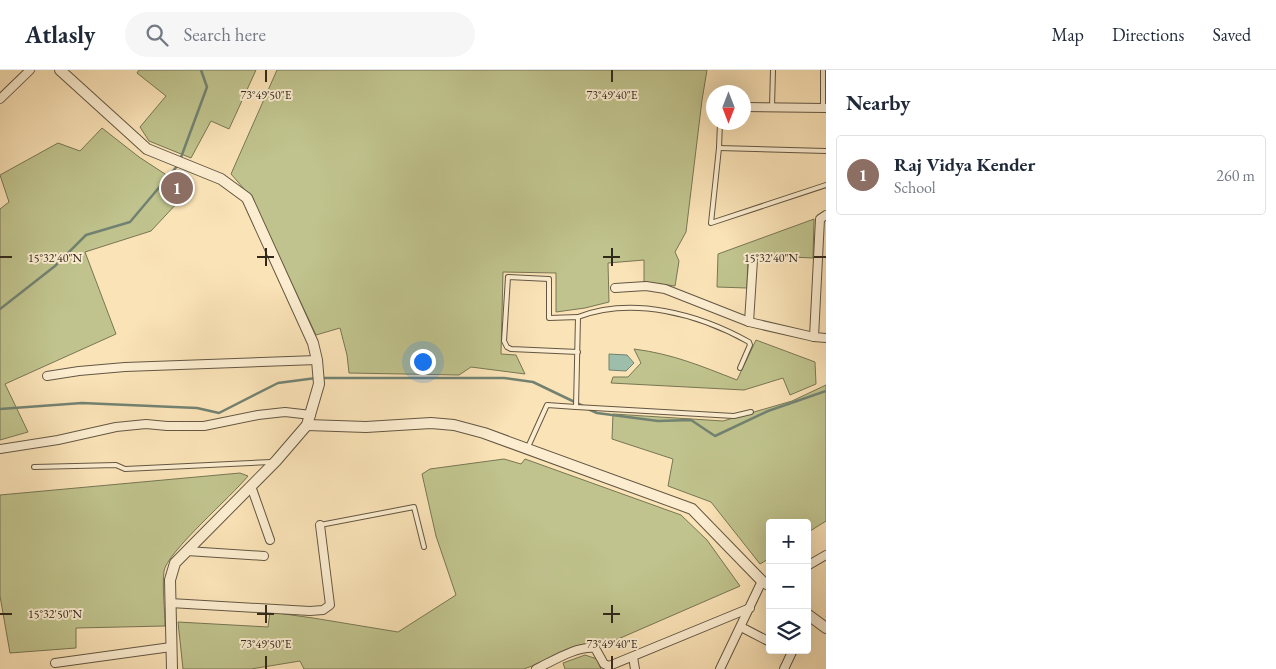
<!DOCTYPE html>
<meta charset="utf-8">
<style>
:root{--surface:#fff;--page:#f6f6f7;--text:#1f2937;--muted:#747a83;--line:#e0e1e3;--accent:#2563eb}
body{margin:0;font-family:"EB Garamond",serif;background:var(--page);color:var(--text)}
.controls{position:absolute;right:15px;bottom:15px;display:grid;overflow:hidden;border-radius:5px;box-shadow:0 5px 20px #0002}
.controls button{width:45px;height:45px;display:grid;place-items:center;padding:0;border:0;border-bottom:1px solid var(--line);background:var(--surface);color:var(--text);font:25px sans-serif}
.compass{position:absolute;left:706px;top:15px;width:45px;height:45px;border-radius:50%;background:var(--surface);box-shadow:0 5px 20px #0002;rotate:180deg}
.you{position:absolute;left:422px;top:291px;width:18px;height:18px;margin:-12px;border:4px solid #fff;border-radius:50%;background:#1a73e8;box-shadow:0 0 0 8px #1a73e833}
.badge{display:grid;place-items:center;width:32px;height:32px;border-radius:50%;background:var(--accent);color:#fff;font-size:16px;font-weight:700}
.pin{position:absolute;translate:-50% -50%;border:2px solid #fff;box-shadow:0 1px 5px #0006}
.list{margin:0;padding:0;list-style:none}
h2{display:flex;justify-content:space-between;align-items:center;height:65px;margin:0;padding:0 20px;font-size:21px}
h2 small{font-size:16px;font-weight:400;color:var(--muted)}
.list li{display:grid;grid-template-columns:32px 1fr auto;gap:15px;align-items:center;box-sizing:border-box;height:80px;margin:0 10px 10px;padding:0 10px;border:1px solid var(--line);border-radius:5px}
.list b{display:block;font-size:19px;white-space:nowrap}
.list p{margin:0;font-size:16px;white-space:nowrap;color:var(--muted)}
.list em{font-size:16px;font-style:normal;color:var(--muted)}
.icon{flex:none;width:28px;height:28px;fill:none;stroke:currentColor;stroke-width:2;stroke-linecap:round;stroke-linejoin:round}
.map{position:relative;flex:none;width:826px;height:599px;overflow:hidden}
header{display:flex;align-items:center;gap:30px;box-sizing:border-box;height:70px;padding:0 25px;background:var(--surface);border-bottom:1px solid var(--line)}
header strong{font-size:24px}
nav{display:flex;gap:28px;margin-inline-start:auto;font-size:18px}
.search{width:350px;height:45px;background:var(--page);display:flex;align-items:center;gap:12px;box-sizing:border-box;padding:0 18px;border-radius:28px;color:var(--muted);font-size:19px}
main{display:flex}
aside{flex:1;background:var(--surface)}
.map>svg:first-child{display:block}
</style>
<header>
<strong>Atlasly</strong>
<div class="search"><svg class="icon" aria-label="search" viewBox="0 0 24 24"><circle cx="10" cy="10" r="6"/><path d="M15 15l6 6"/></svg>Search here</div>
<nav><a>Map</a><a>Directions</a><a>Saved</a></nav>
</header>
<main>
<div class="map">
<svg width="826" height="599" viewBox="0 0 826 599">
<rect width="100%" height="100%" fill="#fae3b7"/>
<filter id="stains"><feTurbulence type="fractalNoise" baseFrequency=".004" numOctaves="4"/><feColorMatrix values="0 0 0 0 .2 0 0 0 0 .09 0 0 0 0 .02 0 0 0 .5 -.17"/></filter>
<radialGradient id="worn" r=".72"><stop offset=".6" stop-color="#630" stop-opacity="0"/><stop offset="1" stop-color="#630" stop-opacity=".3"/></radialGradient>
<!-- green -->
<g fill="#c0c38d" stroke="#787654">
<polygon points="139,0 256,0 229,59 211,51 191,88 149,71 140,57 166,26 137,3"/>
<polygon points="277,0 707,0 702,30 686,162 675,182 679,191 675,216 644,212 644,190 608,193 609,232 585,238 556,242 556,203 503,202 501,284 516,285 525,304 471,297 459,305 349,303 347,285 340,258 316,265 251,127 231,104"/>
<polygon points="102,58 139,87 165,104 179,131 151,161 85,182 116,264 5,314 28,362 0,370 0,139 9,132 0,105 58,73 80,81"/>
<polygon points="814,149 813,188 748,185 747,218 717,217 718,184"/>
<path d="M756 270 815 292 816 314 790 325 783 308 744 320 611 313 613 307H628L641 293 634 279C673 284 701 296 737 310Z"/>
<polygon points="826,315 826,451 807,463 807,453 770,453 770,488 760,494 711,432 668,416 673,389 612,369 613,344 723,351 792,331"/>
<polygon points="504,389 521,394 525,389 681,445 707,470 740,516 602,576 588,575 524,599 304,599 300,591 251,599 183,599 178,552 268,557 270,542 313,548 398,562 456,525 436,466 422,404 430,399"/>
<path d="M240 403 248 406C232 426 167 482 164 501 162 517 165 539 165 556L76 558V578L10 583 0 526V425Z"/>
<polygon points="585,585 597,589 601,599 565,599 563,593"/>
</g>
<!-- water -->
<polygon fill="#9ebeac" stroke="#728272" points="609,284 627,285 634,293 626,301 609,300"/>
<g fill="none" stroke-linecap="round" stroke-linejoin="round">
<!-- stream -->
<g stroke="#728272" stroke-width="2.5">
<polyline points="180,90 207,17 201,0"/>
<polyline points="0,239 55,196 86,165 130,152 178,95"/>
<polyline points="321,308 504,308 533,312 583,336"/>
<polyline points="0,339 82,333 197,338 219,343 278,313 316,308"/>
<polyline points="588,339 597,343 658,351 691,350 715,366 768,341 826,321"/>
</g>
<defs>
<g id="service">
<polyline points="772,37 773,0"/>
<polyline points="823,38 823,0"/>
<polyline points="720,52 719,78 711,153 826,115"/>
<polyline points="719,78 826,81"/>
<path d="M578 247C633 226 699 244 749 272L750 275 740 298"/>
<polyline points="576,337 734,346 751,342"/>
<polyline points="528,377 547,335 576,337 578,247 549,248 549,209 508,207 504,271 507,277 511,279 578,282"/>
<polyline points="34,397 116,395 125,399 271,392"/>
<polyline points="320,455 414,437 424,477"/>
</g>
<g id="minor">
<polyline points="0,29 30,0"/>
<polyline points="744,37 826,38"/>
<polyline points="615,218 646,216 665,219 749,252 814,267 826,268"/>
<polyline points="749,252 753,190"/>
<polyline points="814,267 820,149 826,145"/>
<polyline points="47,306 79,301 125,297 317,290"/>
<polyline points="0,379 58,370 116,357 146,354 167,356 204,356 258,345 285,342 311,345"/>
<polyline points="251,416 270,470"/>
<polyline points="187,481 264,486"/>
<polyline points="807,496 826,485"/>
<polyline points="170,533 310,541 323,540 330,535 320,455"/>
<polyline points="741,557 770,572"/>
<polyline points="633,587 635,599"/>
<polyline points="55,593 171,577"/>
<path d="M536 599C553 591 576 576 595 578L604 594 609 596 750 538"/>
<polyline points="720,599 762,511"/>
<polyline points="784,599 793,580"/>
</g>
<g id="tertiary">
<polyline points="60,0 147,79 221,109 247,128 313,273 317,290 319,314 307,355 276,391 175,493 170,510 172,599"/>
<polyline points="307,355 366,357 431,353 454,355 484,363 692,439 762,511 770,516"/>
<polyline points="807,544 826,558"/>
</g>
</defs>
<!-- service casing -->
<use href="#service" stroke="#635743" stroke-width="6"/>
<!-- minor casing -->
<use href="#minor" stroke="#635743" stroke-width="10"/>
<!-- tertiary casing -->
<use href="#tertiary" stroke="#635743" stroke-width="12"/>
<!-- service -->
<use href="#service" stroke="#fcedd0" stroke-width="4"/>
<!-- minor -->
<use href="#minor" stroke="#fcedd0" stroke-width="8"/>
<!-- tertiary -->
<use href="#tertiary" stroke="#fcedd0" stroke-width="10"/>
</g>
<!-- ticks -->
<path fill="none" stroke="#31281c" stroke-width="2" d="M266 0V12M612 0V12M266 178V196M612 178V196M0 187H12M257 187H274M603 187H620M814 187H826M266 535V553M612 535V553M0 544H12M257 544H274M603 544H620M266 586V599M612 586V599"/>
<g font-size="12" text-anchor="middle" fill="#31281c" stroke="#fcedd0" stroke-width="4" stroke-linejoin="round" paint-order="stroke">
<text x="266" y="29">73°49'50"E</text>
<text x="612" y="29">73°49'40"E</text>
<text x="771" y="192">15°32'40"N</text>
<text x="55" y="192">15°32'40"N</text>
<text x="55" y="548">15°32'50"N</text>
<text x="266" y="578">73°49'50"E</text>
<text x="612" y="578">73°49'40"E</text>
</g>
<rect width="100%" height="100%" filter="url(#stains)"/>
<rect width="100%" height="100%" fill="url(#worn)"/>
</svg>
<div class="controls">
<button>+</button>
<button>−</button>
<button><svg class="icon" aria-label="layers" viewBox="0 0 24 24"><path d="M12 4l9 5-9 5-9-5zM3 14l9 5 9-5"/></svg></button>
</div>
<svg class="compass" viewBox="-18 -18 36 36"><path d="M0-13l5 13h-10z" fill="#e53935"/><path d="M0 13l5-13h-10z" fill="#747a83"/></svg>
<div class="you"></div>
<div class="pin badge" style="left:177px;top:118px;background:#8d6e63">1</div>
</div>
<aside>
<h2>Nearby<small></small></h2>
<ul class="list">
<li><span class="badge" style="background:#8d6e63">1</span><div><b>Raj Vidya Kender</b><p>School</p></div><em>260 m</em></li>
</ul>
</aside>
</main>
